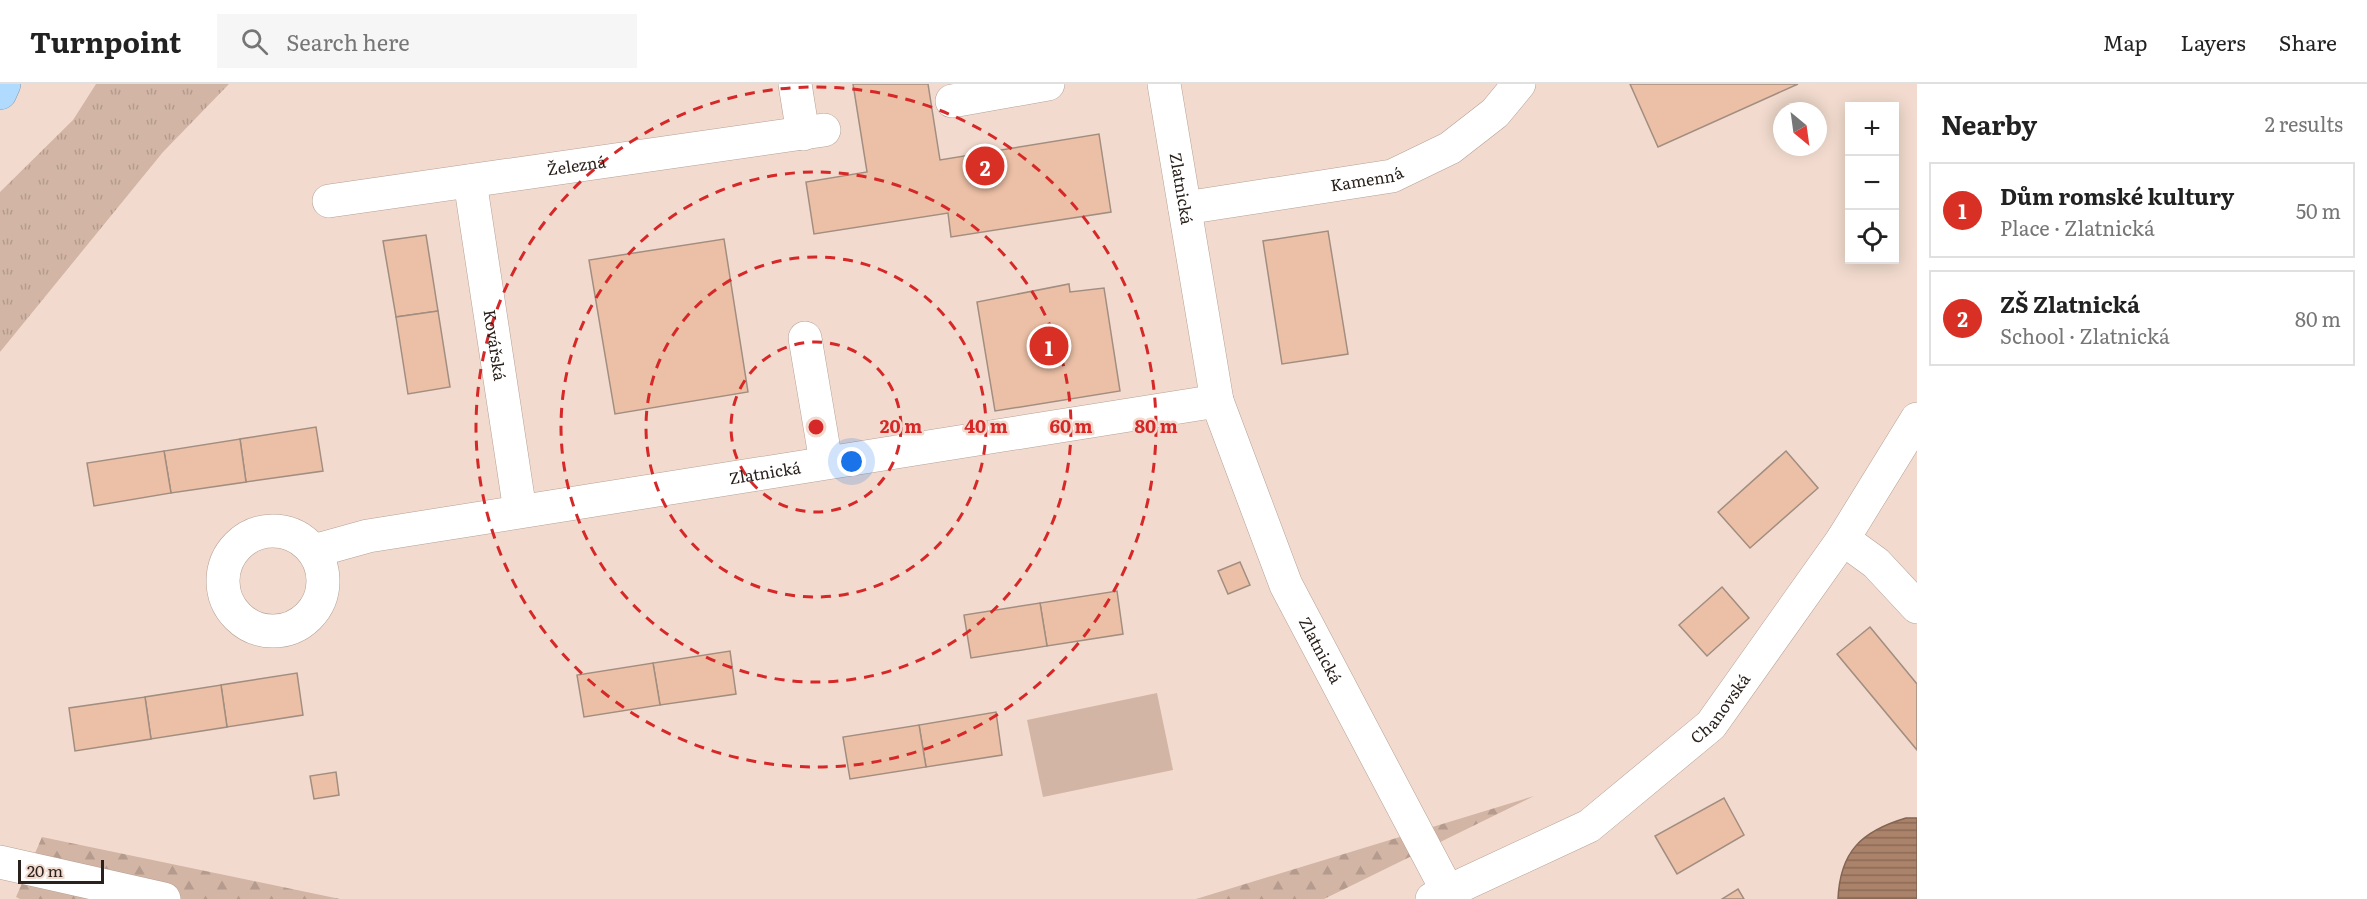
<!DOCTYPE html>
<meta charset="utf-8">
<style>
:root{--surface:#fff;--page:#f6f6f6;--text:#222;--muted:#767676;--line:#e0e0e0;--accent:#d93025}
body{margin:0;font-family:Literata,serif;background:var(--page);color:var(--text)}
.controls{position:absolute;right:18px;top:18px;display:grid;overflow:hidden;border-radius:0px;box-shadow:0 3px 15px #0003}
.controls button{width:54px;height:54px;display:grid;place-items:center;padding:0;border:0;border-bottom:2px solid var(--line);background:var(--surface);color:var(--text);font:30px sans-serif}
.compass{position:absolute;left:1773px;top:18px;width:54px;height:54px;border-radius:50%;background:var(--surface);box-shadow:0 3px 15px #0003;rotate:151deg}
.scale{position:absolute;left:18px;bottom:15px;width:86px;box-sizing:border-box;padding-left:6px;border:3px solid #2a211d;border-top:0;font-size:16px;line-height:21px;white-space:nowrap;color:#2a211d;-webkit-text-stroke:4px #f2dbce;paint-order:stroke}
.you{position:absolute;left:852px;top:378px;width:21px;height:21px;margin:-15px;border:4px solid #fff;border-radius:50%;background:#1a73e8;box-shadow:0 0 0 9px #1a73e833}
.badge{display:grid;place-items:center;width:39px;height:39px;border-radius:50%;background:var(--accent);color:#fff;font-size:20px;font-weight:700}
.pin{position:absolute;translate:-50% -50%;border:3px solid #fff;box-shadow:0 2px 6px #0006}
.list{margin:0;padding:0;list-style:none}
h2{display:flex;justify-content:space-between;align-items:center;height:78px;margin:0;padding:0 24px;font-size:26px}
h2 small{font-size:20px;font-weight:400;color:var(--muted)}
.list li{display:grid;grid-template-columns:39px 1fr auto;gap:18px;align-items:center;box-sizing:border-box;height:96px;margin:0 12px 12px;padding:0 12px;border:2px solid var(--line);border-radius:0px}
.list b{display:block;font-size:22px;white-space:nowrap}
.list p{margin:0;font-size:20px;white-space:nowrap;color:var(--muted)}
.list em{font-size:20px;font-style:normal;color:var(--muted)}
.icon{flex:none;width:33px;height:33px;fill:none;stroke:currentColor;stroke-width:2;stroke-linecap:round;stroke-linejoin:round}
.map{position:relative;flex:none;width:1917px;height:815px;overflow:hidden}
header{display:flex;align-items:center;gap:36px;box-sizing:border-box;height:84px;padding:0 30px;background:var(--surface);border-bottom:2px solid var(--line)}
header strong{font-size:28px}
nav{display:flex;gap:33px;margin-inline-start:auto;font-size:21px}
.search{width:420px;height:54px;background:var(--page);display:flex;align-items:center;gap:15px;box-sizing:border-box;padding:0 21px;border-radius:0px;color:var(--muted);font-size:22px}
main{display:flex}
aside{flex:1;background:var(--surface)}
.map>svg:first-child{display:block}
</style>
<header>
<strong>Turnpoint</strong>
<div class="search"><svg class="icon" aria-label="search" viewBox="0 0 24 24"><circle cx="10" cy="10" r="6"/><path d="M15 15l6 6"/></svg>Search here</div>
<nav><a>Map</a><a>Layers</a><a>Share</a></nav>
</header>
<main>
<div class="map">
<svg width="1917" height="815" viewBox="0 0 1917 815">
<defs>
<pattern id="grass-tufts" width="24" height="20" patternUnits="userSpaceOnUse" patternTransform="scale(1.5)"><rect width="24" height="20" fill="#d2b5a4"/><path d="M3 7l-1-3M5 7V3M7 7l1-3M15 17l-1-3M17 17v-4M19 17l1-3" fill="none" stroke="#b49b8d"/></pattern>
<pattern id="forest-firs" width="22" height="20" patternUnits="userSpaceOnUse" patternTransform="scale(1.5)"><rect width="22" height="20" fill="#d2b5a4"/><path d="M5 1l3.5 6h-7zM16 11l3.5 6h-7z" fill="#b49b8d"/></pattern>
<pattern id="water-rules" width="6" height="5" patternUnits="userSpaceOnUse" patternTransform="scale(1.5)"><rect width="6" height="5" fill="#ab826a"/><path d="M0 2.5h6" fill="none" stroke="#8b6a57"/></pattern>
</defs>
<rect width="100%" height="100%" fill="#f2dbce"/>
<!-- grass -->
<polygon fill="url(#grass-tufts)" points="96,0 229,0 163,68 0,268 0,108 73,36"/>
<!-- forest -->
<g fill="url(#forest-firs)">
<polygon points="1534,712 1324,815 1196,815"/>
<polygon points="42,753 340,815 20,815 16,813"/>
</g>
<!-- pitch -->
<polygon fill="#d2b5a4" points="1157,609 1173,686 1043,713 1027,636"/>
<!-- water -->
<path fill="url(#water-rules)" stroke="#846553" stroke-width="1.5" d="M1906 734H1917V815H1838C1840 767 1862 747 1906 734Z"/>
<!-- building -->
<g fill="#ecc0a6" stroke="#a28d81" stroke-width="1.5">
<polygon points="853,0 928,0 940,76 1099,50 1111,128 951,153 948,129 814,150 806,98 867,88"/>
<polygon points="1630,0 1798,0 1658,63"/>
<polygon points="1328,147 1348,270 1282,280 1263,157"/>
<polygon points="426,151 438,227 396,233 383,157"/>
<polygon points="724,155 748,308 615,330 589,176"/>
<polygon points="1069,200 1070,208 1104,204 1120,307 995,327 977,218"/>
<polygon points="438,227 450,303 408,310 396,233"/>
<polygon points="316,343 323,387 246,398 240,355"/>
<polygon points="240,355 246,398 171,409 164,367"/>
<polygon points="164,367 171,409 94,422 87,379"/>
<polygon points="1786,367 1818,404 1750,464 1718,428"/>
<polygon points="1240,478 1250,501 1228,510 1218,487"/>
<polygon points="1722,503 1749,534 1707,572 1679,541"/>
<polygon points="1117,507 1123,550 1047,562 1040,519"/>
<polygon points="1040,519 1047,562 971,574 964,531"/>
<polygon points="1870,543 1917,600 1917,666 1837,570"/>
<polygon points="730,567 736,610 660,621 653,579"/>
<polygon points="653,579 660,621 584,633 577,591"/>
<polygon points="297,589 303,631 227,643 221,601"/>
<polygon points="221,601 227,643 151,655 145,613"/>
<polygon points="145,613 151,655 75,667 69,624"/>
<polygon points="996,628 1002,671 926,683 919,641"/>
<polygon points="919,641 926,683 850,695 843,653"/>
<polygon points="336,688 339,711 314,715 310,692"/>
<polygon points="1724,714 1744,751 1677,790 1655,752"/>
<polygon points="1738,805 1744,815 1722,815"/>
</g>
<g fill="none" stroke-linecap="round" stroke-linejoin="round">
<defs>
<g id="minor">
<polyline points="795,0 803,50"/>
<path id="s1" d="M1164 0 1217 317"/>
<polyline points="952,17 1048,0"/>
<path id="s2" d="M470 97 520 427"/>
<path id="s3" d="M329 117 824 46"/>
<path id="s4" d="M1185 124 1392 92 1450 64 1495 29 1519 0"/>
<polyline points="805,254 826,378"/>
<circle cx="273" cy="497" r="50"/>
<polyline points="1843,455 1876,479 1917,523"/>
<path id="s5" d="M314 467 368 452 1217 317 1286 501 1448 808"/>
<polyline points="0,778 164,815"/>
<path id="s6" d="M1432 815 1589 742 1711 641 1843 455 1917 335"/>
</g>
<polyline id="highway" points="0,9 4,0"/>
</defs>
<!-- minor casing -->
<use href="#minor" stroke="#b6a094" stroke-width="34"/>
<!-- highway casing -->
<use href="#highway" stroke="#819ab0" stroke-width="34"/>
<!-- minor -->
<use href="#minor" stroke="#fff" stroke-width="33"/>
<!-- highway -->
<use href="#highway" stroke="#b0dbff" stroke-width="33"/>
</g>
<!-- distance rings -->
<g fill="none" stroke="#d62828" stroke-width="3" stroke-dasharray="10 8">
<circle cx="816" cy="343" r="85"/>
<circle cx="816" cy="343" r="170"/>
<circle cx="816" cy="343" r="255"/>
<circle cx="816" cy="343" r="340"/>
</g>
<g text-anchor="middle" stroke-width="5" stroke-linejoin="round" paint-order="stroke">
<!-- street labels -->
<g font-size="16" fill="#2a211d" stroke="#f2dbce">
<text dy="6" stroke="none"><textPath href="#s3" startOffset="250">Železná</textPath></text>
<text dy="6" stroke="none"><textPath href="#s4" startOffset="184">Kamenná</textPath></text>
<text dy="6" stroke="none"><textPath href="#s1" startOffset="106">Zlatnická</textPath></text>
<text dy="6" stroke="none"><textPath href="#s2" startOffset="166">Kovářská</textPath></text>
<text dy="6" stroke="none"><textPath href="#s5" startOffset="458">Zlatnická</textPath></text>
<text dy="6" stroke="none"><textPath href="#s5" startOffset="1186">Zlatnická</textPath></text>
<text dy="6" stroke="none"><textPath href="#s6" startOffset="350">Chanovská</textPath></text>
</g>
</g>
<circle cx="816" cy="343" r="9" fill="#d62828" stroke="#f2dbce" stroke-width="3"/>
<g font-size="18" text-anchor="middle" font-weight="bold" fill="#d62828" stroke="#f2dbce" stroke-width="5" stroke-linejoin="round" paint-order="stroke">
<text x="901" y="349">20 m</text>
<text x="986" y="349">40 m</text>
<text x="1071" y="349">60 m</text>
<text x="1156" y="349">80 m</text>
</g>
</svg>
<div class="controls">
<button>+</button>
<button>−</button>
<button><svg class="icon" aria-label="locate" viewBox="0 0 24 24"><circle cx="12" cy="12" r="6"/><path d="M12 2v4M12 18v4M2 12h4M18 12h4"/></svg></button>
</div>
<svg class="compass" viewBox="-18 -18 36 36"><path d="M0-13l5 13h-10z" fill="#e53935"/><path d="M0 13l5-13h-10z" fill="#767676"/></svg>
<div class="scale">20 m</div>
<div class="you"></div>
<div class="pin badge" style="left:1049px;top:262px">1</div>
<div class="pin badge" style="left:985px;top:82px">2</div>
</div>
<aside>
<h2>Nearby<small>2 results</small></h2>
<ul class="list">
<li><span class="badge">1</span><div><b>Dům romské kultury</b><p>Place · Zlatnická</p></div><em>50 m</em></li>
<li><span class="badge">2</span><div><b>ZŠ Zlatnická</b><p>School · Zlatnická</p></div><em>80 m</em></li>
</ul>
</aside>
</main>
